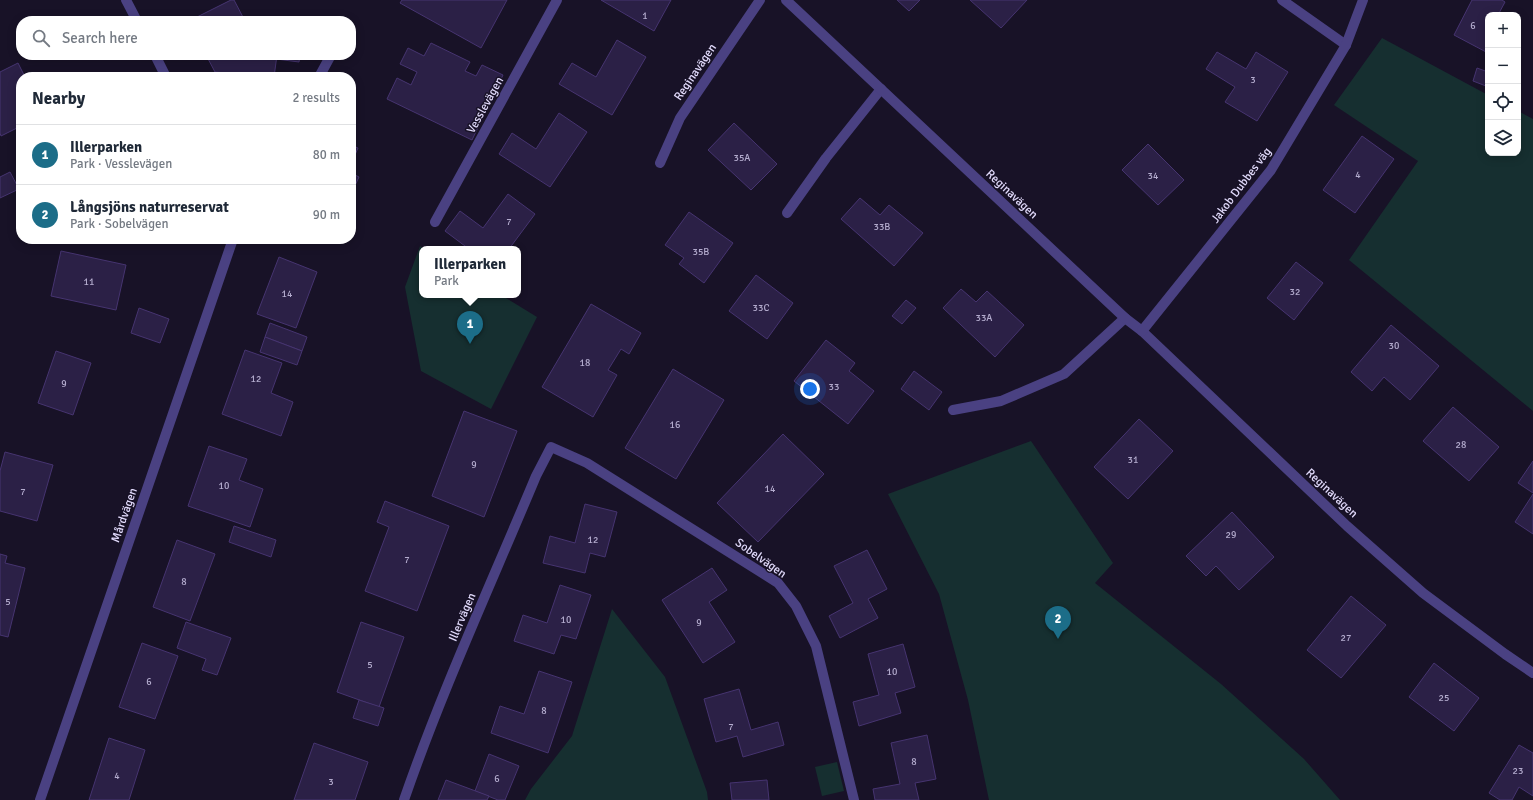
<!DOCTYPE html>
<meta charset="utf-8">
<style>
:root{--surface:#fff;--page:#f2f2f3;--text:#1f2937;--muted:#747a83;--line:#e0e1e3;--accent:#1c6d88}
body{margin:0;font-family:Signika,sans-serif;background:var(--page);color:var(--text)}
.controls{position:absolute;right:12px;top:12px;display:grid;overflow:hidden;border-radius:8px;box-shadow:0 2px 10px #0003}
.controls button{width:36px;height:36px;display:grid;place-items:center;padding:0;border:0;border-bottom:1px solid var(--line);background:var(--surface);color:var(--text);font:20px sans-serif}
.you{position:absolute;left:810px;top:389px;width:14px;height:14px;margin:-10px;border:3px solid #fff;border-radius:50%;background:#1a73e8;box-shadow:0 0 0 6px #1a73e833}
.badge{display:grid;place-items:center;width:26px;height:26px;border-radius:50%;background:var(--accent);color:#fff;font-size:13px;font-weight:700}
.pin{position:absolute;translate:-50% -33px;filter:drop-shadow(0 1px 2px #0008)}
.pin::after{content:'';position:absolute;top:21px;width:14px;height:12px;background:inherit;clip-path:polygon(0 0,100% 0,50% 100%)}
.popup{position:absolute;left:419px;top:246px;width:102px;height:52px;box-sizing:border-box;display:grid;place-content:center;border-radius:8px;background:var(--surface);filter:drop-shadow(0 1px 3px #0005);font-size:13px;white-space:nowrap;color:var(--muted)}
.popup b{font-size:15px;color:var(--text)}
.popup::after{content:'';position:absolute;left:50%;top:100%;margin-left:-8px;border:8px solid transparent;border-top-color:var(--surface)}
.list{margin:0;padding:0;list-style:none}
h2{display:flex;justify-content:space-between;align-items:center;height:52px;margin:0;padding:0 16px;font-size:17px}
h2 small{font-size:13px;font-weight:400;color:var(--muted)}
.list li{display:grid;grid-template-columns:26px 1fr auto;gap:12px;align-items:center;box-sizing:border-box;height:60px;padding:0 16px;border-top:1px solid var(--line)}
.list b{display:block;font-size:15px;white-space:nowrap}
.list p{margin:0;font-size:13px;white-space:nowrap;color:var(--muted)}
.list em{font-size:13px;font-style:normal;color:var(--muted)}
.icon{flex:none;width:22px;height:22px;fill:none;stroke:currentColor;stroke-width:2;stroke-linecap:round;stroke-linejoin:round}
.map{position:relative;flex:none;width:1533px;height:800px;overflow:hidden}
.search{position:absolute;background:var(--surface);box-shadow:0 2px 10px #0003;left:16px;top:16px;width:340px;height:44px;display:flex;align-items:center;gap:10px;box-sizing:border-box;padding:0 14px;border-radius:16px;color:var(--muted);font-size:15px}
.panel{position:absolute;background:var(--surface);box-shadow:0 2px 10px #0003;left:16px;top:72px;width:340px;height:172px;border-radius:16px}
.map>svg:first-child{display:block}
</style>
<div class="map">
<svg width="1533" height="800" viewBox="0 0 1533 800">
<rect width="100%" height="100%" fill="#181227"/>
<!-- green -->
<g fill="#162f30">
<polygon points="1382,38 1488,95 1488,153 1518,153 1518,111 1533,119 1533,411 1349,260 1418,161 1334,105"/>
<polygon points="420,246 425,249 422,249 422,295 501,295 537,317 491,409 421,371 405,287"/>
<polygon points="1031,441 1113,563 1095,583 1221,684 1304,759 1340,800 989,800 968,700 939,594 888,494"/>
<polygon points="612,609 665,677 707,792 708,800 525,800 531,789 572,736"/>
<polygon points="837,762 844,791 822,796 815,767"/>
</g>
<!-- building -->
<g fill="#2b2046" stroke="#463470">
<polygon points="231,0 234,0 245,21 189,21"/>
<polygon points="402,0 507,0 481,48 400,3"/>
<polygon points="601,0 671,0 654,31"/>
<polygon points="897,0 920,0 909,11"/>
<polygon points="970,0 1027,0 1001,28"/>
<polygon points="1472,0 1502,0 1505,2 1498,15 1488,15 1488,53 1454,35"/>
<polygon points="617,40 646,57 612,115 559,84 572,63 596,77"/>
<polygon points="431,43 470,62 465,71 476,76 482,65 503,75 472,140 387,99 397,78 411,85 417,72 400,64 408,48 424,56"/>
<polygon points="1217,52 1246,69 1256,52 1288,72 1257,121 1225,102 1235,87 1206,69"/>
<polygon points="206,55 277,55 274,77 215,72"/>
<polygon points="277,55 300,55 299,62 276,59"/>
<polygon points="18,63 25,77 21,77 21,126 1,136 0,133 0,72"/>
<polygon points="1477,68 1488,72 1488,80 1486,86 1473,81"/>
<polygon points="559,113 587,132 550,187 499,154 512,133 536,149"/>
<polygon points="734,123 777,164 751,190 708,150"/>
<polygon points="1362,136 1394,159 1355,213 1323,190"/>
<polygon points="1148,144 1184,180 1158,205 1122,170"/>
<polygon points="351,145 358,148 351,164"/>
<polygon points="10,172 19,189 0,198 0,177"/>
<polygon points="351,173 359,177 351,194"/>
<polygon points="508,194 535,214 509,249 469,249 445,231 460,211 483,228"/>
<polygon points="860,198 880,215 889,205 923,233 894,266 841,219"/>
<polygon points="689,212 733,243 704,283 679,264 684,258 665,245"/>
<polygon points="61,251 126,265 116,310 51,296"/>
<polygon points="279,257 317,272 296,328 257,314"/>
<polygon points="1296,262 1323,283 1294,320 1267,298"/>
<polygon points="756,275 793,303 767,339 729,311"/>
<polygon points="961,289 976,302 987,291 1024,325 995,357 943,308"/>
<polygon points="906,300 916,308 902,324 892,316"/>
<polygon points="591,304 641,333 629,354 621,349 608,370 617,375 593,417 542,387"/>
<polygon points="139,308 169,319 160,343 131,333"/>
<polygon points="270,323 307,337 302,351 265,337"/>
<polygon points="1391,325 1439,366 1410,400 1384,377 1372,391 1351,372"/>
<polygon points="265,337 302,351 297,365 260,352"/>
<polygon points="826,340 855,363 849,371 874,391 848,424 794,381"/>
<polygon points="245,350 282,363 271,393 293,402 281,436 222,414"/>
<polygon points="56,351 91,363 73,415 38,403"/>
<polygon points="673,369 724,400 676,479 625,448"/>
<polygon points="914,371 942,392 929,410 901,389"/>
<polygon points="1453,407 1499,447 1469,481 1423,441"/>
<polygon points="464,411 517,431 484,517 432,496"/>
<polygon points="1139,419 1173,451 1128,499 1094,467"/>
<polygon points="783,434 824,474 758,542 717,503"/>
<polygon points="209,446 247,459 239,480 263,489 250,527 188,506"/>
<polygon points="5,452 53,465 37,521 0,511 0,471"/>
<polygon points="1533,461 1533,493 1518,483"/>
<polygon points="1533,494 1533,534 1515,522"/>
<polygon points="385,501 449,526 417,611 365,591 389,527 377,522"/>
<polygon points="585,504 617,512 605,557 590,553 585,573 543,563 550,536 575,543"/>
<polygon points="1232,512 1274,557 1239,590 1216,566 1206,576 1186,556"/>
<polygon points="234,526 276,540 271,557 229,542"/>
<polygon points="177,540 215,554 190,621 153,607"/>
<polygon points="867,550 887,589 868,599 878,618 840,638 829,616 853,603 834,566"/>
<polygon points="0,554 7,556 5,563 25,568 8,637 0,635"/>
<polygon points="712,568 727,590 709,602 735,642 703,663 662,600"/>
<polygon points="560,585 591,595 576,639 561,635 554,654 514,641 523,615 547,623"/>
<polygon points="1351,596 1386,625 1341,678 1307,650"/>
<polygon points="186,622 231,638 217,675 202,670 206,659 177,648"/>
<polygon points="361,622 404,637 379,707 337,692"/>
<polygon points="142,643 178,656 155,719 119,707"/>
<polygon points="903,644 915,687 895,693 901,713 859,726 853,702 879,695 868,654"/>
<polygon points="1434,663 1479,698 1454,731 1409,697"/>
<polygon points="539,671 572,682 548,753 491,733 500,706 524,714"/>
<polygon points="739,689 751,730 778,722 784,745 743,757 737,736 716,742 704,699"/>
<polygon points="359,700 384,708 378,726 353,718"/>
<polygon points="927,735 936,779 915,783 919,800 875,800 873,789 900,784 891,743"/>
<polygon points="109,738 145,750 129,800 89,800"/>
<polygon points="314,743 368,762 355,800 294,800"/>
<polygon points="1519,745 1533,753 1533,796 1519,787 1512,800 1500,800 1489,793"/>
<polygon points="489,754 519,766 505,800 498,800 475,791"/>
<polygon points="446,780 489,796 487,800 438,800"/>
<polygon points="767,780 769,800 732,800 730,783"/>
</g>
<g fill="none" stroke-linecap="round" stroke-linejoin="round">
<!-- lane -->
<g stroke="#4a4182" stroke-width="10">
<polyline points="660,163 680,118 760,0"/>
<polyline points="787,213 826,158 881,89"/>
<polyline points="953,410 1001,401 1064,374 1125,318"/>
</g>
<!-- street -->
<g stroke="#4a4182" stroke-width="10">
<polyline points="126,0 137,21"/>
<polyline points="786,0 1125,318 1142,331 1347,526 1423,593 1505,654 1533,673"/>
<polyline points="1282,0 1346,45"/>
<polyline points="155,55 166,77"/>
<polyline points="319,77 331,55"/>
<polyline points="435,222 557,0"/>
<polyline points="1142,331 1271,170 1346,45 1363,0"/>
<polyline points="40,800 233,239"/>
<path d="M404 800C442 690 491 584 536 476L551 447 587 463 778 583 796 606 816 646 854 800"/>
</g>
</g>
<g text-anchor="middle" stroke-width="3" stroke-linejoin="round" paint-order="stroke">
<!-- number labels -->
<g font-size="10" fill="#b4acce">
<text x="645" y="19">1</text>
<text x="1473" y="29">6</text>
<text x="1253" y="83">3</text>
<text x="742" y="161">35A</text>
<text x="1358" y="178">4</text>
<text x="1153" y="179">34</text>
<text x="509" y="225">7</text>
<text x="882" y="230">33B</text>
<text x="701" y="255">35B</text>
<text x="89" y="285">11</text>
<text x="1295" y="295">32</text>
<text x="287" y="297">14</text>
<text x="761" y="311">33C</text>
<text x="984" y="321">33A</text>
<text x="1394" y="349">30</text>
<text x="585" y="366">18</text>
<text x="256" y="382">12</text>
<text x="64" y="387">9</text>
<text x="834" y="390">33</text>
<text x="675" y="428">16</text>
<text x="1461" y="448">28</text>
<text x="1133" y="463">31</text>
<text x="474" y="468">9</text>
<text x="224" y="489">10</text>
<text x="770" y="492">14</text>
<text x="23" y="495">7</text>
<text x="1231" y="538">29</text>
<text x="593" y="543">12</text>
<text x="407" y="563">7</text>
<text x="184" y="585">8</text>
<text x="8" y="605">5</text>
<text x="566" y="623">10</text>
<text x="699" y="626">9</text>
<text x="1346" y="641">27</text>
<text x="370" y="668">5</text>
<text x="892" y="675">10</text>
<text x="149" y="685">6</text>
<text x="1444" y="701">25</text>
<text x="544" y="714">8</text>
<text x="731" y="730">7</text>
<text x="914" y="765">8</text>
<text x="1518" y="774">23</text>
<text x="117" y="779">4</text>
<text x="497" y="782">6</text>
<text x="331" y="785">3</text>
</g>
<!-- street labels -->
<g font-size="12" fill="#e2dbfc" stroke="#181227">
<text transform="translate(695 72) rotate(-56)" y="4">Reginavägen</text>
<text transform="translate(485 105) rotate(-61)" y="4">Vesslevägen</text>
<text transform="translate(1241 185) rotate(-53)" y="4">Jakob Dubbes väg</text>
<text transform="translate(1012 194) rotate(43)" y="4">Reginavägen</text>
<text transform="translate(1332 493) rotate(43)" y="4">Reginavägen</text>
<text transform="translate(124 515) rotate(-71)" y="4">Mårdvägen</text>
<text transform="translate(761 558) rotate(35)" y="4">Sobelvägen</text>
<text transform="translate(462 617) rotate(-67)" y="4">Illervägen</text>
</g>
</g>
</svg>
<div class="controls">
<button>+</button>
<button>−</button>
<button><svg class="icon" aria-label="locate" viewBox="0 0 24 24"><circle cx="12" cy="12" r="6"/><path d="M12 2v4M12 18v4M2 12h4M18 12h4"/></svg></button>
<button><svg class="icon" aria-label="layers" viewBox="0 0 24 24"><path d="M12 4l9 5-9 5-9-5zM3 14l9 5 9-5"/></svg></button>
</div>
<div class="you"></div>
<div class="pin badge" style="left:470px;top:344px">1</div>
<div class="popup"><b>Illerparken</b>Park</div>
<div class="pin badge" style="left:1058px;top:639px">2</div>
<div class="search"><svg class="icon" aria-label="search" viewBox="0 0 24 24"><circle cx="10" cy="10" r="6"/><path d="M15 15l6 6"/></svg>Search here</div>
<section class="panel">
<h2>Nearby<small>2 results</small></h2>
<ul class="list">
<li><span class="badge">1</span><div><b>Illerparken</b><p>Park · Vesslevägen</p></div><em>80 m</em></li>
<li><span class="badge">2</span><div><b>Långsjöns naturreservat</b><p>Park · Sobelvägen</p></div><em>90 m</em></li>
</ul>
</section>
</div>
